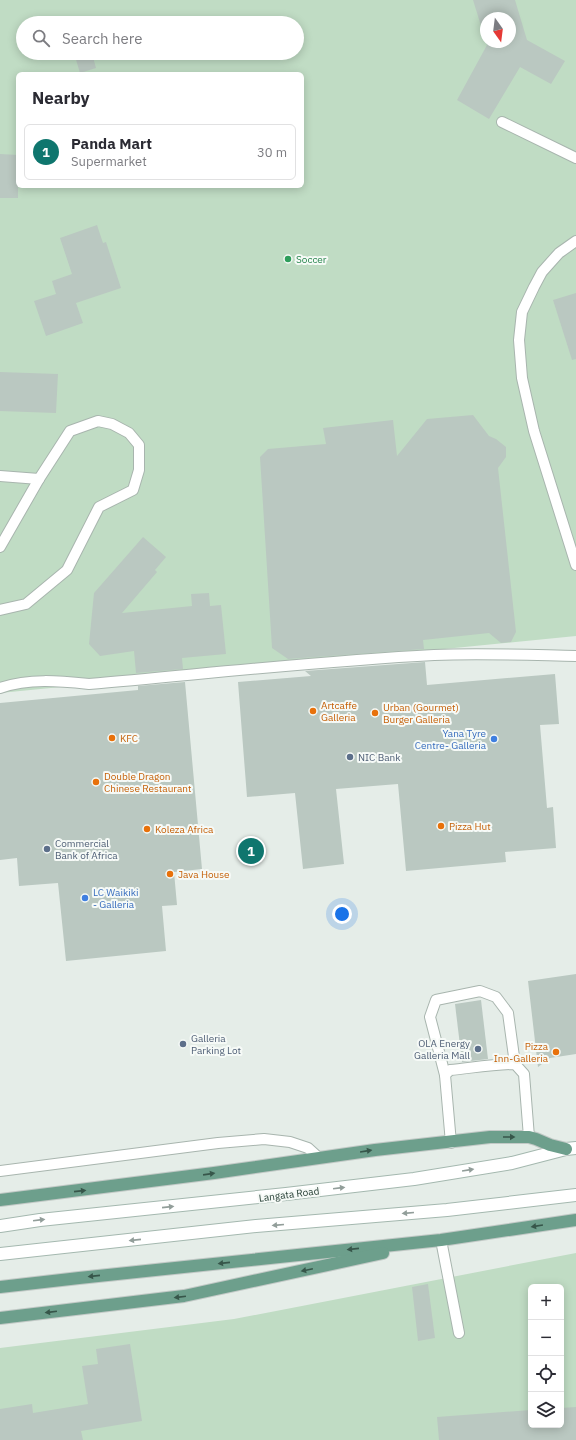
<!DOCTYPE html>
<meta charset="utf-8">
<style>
:root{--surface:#fff;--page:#f7f7f7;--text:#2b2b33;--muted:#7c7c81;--line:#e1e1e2;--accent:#0f766e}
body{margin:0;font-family:"IBM Plex Sans",sans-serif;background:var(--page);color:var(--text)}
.controls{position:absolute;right:12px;bottom:12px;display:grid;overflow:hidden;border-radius:6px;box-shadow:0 2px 10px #0003}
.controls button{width:36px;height:36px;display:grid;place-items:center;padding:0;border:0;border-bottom:1px solid var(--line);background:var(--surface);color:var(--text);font:20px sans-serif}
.compass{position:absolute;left:480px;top:12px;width:36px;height:36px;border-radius:50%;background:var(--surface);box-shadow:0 2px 10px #0003;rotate:166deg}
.you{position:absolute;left:342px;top:914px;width:14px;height:14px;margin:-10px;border:3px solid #fff;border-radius:50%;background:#1a73e8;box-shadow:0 0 0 6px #1a73e833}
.badge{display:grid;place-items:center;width:26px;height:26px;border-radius:50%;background:var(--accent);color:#fff;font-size:13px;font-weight:700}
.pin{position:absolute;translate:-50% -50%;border:2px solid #fff;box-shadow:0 1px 4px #0006}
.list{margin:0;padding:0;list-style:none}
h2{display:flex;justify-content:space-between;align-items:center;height:52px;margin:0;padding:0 16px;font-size:17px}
h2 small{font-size:13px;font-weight:400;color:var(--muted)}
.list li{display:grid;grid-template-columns:26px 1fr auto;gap:12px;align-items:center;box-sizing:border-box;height:56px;margin:0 8px 8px;padding:0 8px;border:1px solid var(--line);border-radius:6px}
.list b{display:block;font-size:15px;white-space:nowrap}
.list p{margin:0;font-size:13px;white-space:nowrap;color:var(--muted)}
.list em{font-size:13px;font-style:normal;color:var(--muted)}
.icon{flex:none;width:22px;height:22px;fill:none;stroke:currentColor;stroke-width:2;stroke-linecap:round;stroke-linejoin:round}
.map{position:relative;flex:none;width:576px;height:1440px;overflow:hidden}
.search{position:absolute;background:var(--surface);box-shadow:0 2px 10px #0003;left:16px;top:16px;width:288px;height:44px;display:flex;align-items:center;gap:10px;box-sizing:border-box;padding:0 14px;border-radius:22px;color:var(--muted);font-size:15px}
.panel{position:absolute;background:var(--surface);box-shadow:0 2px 10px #0003;left:16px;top:72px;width:288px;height:116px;border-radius:6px}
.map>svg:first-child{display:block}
</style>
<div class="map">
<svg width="576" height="1440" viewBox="0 0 576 1440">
<rect width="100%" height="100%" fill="#e5ede8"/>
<!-- green -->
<g fill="#c0dcc4" fill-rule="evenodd">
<path d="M0 0H576V636L0 693ZM486 18H510V42H486ZM23 23H297V53H23ZM18 74H302V186H18Z"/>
<path d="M576 1253V1440H0V1348L234 1319ZM531 1287H561V1425H531Z"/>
</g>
<!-- building -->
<g fill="#bac8c1" fill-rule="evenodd">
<path d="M473 0H515L527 40 565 61 551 84 520 67 489 119 457 100 487 45ZM486 18H510V42H486Z"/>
<polygon points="74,53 92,53 96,68 80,73"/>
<polygon points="0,154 18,155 18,198 0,198"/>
<polygon points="97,225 103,243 106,242 121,288 76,303 83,323 46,336 34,301 56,294 52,281 72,274 60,238"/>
<polygon points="576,293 576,359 572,360 553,300"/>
<polygon points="0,372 58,374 56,413 0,411"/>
<polygon points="473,415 489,436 496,439 506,447 506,457 498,468 516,632 511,642 501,643 489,633 423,640 424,649 288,659 272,648 260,457 268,449 326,444 323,428 393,420 397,456 427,419"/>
<polygon points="143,537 166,557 155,570 157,572 122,613 192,606 191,594 209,593 210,606 221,605 226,654 182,658 183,669 136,673 134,651 100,656 89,644 94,593"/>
<polygon points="425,662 427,685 555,674 559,724 540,725 547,808 553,807 556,848 505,852 506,862 406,871 398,784 336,789 344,864 303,869 295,793 247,797 238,682 311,676 305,671"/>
<polygon points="185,682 202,869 174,872 177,905 162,906 166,951 66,961 58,883 19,886 17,858 0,860 0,703 138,690 138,686"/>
<polygon points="576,974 576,1054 550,1058 538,1067 528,981"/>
<polygon points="481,1000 488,1059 462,1062 455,1004"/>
<polygon points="428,1284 435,1338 418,1341 412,1287"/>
<polygon points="130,1344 142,1421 81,1431 83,1440 0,1440 0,1409 32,1404 33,1413 88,1404 82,1366 98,1364 96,1349"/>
<polygon points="576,1407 576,1440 439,1440 437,1417 531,1410 531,1425 561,1425 561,1408"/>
</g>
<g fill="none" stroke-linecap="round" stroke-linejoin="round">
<defs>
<g id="lane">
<polyline points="502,122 576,158"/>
<polyline points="576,241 559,253 542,272 534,287 522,312 519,340 522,378 534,431 576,565"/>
<polyline points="0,476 39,479"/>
<polyline points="0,547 39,479 70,431 98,421 112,424 129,433 139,445 139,470 133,490 99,507 67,570 26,604 0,610"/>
<path d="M0 688C29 678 59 681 89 684 204 674 319 661 434 655 481 653 529 655 576 656"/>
<polyline points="445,1075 430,1017 436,1000 480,991 496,997 508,1013 515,1064"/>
<path d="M451 1143 445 1075 450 1070C471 1068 493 1064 515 1064L524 1074 529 1137"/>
<polyline points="0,1171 218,1143 264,1139 290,1142 308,1148 319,1158"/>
<polyline points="441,1240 459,1333"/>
</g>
<g id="secondary">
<polyline points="0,1226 40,1220 286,1194 414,1179 512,1163 566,1149 576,1148"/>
<polyline points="0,1254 256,1226 447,1210 576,1195"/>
</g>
<g id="primary">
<polyline points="0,1200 214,1173 375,1150 490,1137 529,1137 536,1139 550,1145 566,1149"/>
<polyline points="0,1287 79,1278 441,1240 576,1220"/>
<polyline points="0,1318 184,1296 383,1253"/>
</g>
</defs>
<!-- lane casing -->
<use href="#lane" stroke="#a8b5ae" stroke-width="12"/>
<!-- secondary casing -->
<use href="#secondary" stroke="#a4b8af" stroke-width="14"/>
<!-- primary casing -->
<use href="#primary" stroke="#c2c9c6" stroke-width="14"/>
<!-- lane -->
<use href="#lane" stroke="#fff" stroke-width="10"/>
<!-- secondary -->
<use href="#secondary" stroke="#fff" stroke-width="12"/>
<!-- primary -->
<use href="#primary" stroke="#6d9f8c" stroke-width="12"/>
</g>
<!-- one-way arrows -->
<defs><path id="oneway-solid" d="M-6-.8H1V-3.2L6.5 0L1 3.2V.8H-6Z"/></defs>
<g fill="#37564a">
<use href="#oneway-solid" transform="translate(509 1137)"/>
<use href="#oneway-solid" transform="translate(366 1151) rotate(-9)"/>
<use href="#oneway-solid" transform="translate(209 1174) rotate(-8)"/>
<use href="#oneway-solid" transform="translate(80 1191) rotate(-6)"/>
<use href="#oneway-solid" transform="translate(537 1226) rotate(171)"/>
<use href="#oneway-solid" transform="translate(353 1249) rotate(174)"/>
<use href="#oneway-solid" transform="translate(224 1263) rotate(174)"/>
<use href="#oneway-solid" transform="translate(307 1270) rotate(168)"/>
<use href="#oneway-solid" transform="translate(94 1276) rotate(174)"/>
<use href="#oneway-solid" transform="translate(180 1297) rotate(173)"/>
<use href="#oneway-solid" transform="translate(51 1312) rotate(173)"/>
</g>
<g fill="#929e9a">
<use href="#oneway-solid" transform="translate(468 1170) rotate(-9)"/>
<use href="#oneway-solid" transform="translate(339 1188) rotate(-7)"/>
<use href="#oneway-solid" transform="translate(168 1207) rotate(-6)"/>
<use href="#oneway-solid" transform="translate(408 1213) rotate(175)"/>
<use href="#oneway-solid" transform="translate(39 1220) rotate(-7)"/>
<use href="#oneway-solid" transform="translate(278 1225) rotate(175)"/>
<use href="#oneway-solid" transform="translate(135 1240) rotate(174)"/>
</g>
<!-- markers -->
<circle fill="#2e9e5b" stroke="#f6faf7" stroke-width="1.5" cx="288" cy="259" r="4"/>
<g fill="#e8710a" stroke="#f6faf7" stroke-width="1.5">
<circle cx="313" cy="711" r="4"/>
<circle cx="375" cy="713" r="4"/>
<circle cx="112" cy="738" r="4"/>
<circle cx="96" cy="782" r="4"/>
<circle cx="441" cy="826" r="4"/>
<circle cx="147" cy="829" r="4"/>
<circle cx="170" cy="874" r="4"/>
<circle cx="556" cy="1052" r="4"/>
</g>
<g fill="#3f7fe0" stroke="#f6faf7" stroke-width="1.5">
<circle cx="494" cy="739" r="4"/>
<circle cx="85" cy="898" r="4"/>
</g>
<g fill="#5c6f8a" stroke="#f6faf7" stroke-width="1.5">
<circle cx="350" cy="757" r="4"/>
<circle cx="47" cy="849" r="4"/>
<circle cx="183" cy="1044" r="4"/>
<circle cx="478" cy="1049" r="4"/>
</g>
<g text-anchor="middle" stroke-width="4" stroke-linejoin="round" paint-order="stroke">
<!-- leisure labels -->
<g font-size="10" fill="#27864d" stroke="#f6faf7" text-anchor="start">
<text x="296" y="263">Soccer</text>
</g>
<!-- food labels -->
<g font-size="10" fill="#c56008" stroke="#f6faf7" text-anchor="start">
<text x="321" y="709">Artcaffe<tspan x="321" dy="12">Galleria</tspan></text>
<text x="383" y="711">Urban (Gourmet)<tspan x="383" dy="12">Burger Galleria</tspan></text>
<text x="120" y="742">KFC</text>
<text x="104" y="780">Double Dragon<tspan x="104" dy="12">Chinese Restaurant</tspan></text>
<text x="449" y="830">Pizza Hut</text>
<text x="155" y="833">Koleza Africa</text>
<text x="178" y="878">Java House</text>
<text x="548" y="1050" text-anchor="end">Pizza<tspan x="548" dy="12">Inn-Galleria</tspan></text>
</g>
<!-- shop labels -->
<g font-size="10" fill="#366cbe" stroke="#f6faf7" text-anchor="end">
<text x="486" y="737">Yana Tyre<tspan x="486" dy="12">Centre- Galleria</tspan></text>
<text x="93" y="896" text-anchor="start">LC Waikiki<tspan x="93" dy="12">- Galleria</tspan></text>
</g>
<!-- service labels -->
<g font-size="10" fill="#4e5e75" stroke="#f6faf7" text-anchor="start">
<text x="358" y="761">NIC Bank</text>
<text x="55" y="847">Commercial<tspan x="55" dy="12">Bank of Africa</tspan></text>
<text x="191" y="1042">Galleria<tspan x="191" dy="12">Parking Lot</tspan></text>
<text x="470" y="1047" text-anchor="end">OLA Energy<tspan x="470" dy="12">Galleria Mall</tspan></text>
</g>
<!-- street labels -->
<g font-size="10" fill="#253e34" stroke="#f6faf7">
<text transform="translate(289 1194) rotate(-7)" y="4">Langata Road</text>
</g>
</g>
</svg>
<div class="controls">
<button>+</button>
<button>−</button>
<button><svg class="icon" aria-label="locate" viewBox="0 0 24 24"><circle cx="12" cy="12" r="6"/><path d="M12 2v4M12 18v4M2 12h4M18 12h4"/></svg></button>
<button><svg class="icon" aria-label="layers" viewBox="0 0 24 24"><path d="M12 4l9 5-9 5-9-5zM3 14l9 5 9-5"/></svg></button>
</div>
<svg class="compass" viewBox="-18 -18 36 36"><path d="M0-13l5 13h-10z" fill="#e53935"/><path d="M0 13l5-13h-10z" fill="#7c7c81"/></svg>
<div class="you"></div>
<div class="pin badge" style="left:251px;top:851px">1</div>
<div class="search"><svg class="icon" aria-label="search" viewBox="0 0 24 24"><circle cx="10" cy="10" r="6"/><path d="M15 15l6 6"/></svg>Search here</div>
<section class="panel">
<h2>Nearby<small></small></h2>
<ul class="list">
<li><span class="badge">1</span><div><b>Panda Mart</b><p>Supermarket</p></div><em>30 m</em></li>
</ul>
</section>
</div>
